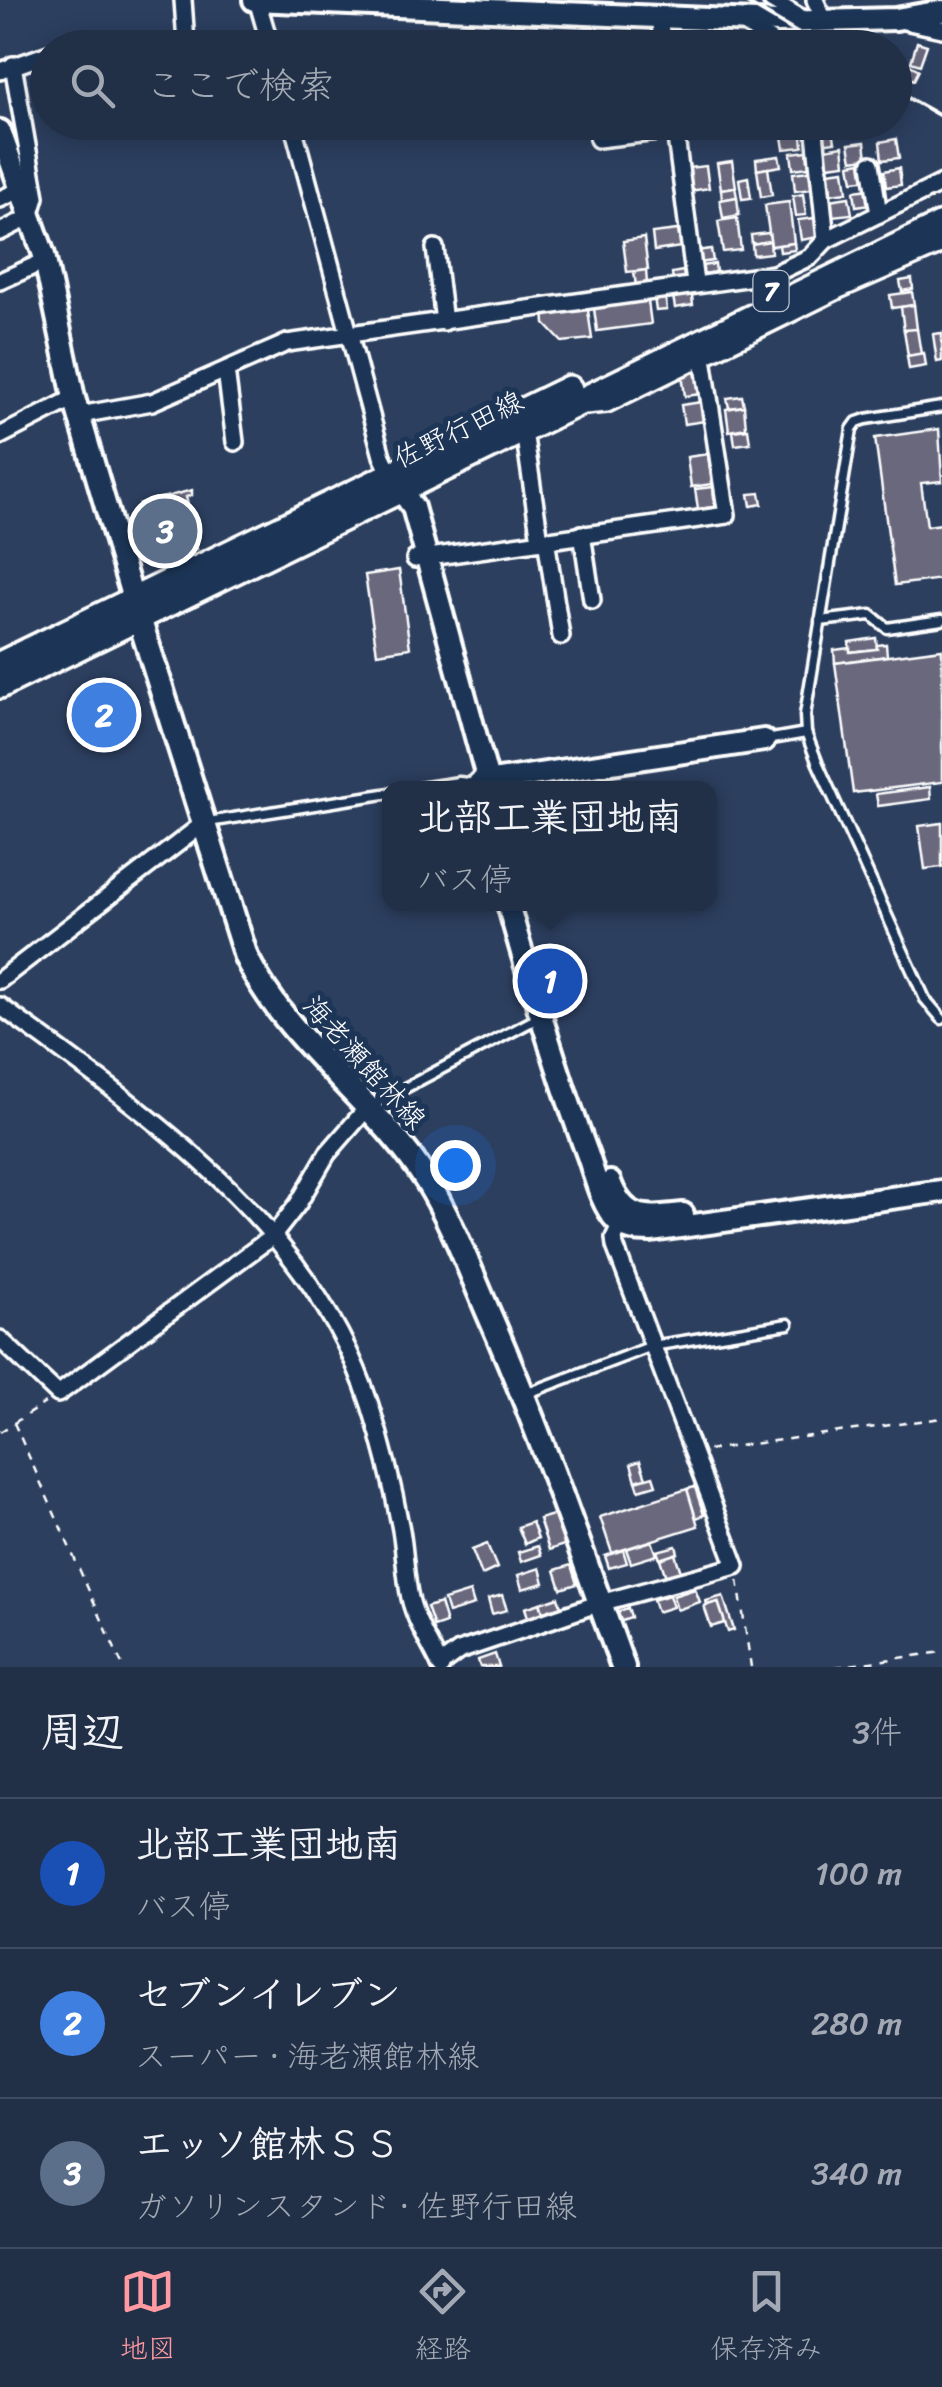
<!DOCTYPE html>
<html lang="ja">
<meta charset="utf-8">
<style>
:root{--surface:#212f47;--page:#2d3b52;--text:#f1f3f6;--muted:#a2a9b4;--line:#3e4a60;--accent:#ff9aa2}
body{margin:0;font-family:Sriracha,"Klee One",sans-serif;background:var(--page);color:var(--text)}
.you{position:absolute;left:455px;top:1165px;width:35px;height:35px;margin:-25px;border:8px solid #fff;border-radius:50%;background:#1a73e8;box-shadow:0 0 0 15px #1a73e833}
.badge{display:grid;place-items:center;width:65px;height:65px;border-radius:50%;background:var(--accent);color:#fff;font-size:32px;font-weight:700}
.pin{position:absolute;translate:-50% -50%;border:5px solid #fff;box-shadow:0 2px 10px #0006}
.popup{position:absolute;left:382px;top:781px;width:335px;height:130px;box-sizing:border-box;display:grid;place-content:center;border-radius:20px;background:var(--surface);filter:drop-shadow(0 2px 8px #0005);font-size:32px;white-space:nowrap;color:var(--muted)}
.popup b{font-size:38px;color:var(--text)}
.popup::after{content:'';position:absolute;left:50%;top:100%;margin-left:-20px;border:20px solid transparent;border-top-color:var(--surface)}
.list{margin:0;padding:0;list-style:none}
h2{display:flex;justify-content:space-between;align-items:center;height:130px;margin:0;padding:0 40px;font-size:42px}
h2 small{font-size:32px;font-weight:400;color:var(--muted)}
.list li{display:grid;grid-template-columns:65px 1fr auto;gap:30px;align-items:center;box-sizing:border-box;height:150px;padding:0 40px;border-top:2px solid var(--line)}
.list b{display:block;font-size:38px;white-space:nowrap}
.list p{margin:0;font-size:32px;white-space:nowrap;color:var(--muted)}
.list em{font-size:32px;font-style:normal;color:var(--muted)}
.icon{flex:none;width:55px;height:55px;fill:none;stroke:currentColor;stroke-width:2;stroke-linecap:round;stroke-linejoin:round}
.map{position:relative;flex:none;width:942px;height:1667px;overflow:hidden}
.search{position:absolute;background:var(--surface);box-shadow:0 5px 25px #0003;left:30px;right:30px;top:30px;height:110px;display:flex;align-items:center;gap:25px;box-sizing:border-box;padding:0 35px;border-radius:55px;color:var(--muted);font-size:38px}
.sheet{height:580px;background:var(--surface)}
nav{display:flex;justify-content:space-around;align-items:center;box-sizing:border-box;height:140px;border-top:2px solid var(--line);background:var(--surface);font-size:28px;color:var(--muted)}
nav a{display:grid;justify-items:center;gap:5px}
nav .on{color:var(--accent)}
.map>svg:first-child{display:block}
</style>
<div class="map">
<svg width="942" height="1667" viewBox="0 0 942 1667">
<rect width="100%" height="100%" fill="#2c3f5f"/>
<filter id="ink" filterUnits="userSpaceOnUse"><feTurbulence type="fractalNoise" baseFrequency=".01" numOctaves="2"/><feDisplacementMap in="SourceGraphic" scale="20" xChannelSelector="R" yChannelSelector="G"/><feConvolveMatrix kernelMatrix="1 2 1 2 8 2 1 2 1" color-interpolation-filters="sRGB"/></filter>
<g filter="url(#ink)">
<!-- building -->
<g fill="#6a687d" stroke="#fff" stroke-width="2.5">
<polygon points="917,42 927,45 920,65 911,62"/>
<polygon points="894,56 919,70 914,80 894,69"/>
<polygon points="832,124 835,142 819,144 816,126"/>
<polygon points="801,127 803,147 784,149 781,130"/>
<polygon points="896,139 899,158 882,160 880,142"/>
<polygon points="865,142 867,158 852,160 849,144"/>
<polygon points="843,146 845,164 828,166 825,149"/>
<polygon points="807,151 809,167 793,169 791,153"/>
<polygon points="779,156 781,166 757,170 756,159"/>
<polygon points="732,161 736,187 721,189 717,163"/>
<polygon points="867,161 870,179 853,181 850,164"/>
<polygon points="706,166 709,188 690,191 687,168"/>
<polygon points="768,168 772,195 761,197 757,170"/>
<polygon points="899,168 901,185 886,187 884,171"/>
<polygon points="844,170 847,192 831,194 828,172"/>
<polygon points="809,171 812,189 795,191 793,173"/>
<polygon points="748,177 751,198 742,199 739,179"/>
<polygon points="735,187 737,197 722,200 721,189"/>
<polygon points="869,189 871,204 856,206 854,191"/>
<polygon points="803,194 806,215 796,216 793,196"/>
<polygon points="737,197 739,215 723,218 720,200"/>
<polygon points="849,197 852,214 832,216 829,200"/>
<polygon points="789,202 794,243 771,246 765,205"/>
<polygon points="737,218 741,250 723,252 718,221"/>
<polygon points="815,218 818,237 801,240 798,220"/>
<polygon points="678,230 681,247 654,251 652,233"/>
<polygon points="769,233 770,241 752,244 751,235"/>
<polygon points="644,238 648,270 627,272 623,241"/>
<polygon points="770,241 771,253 753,255 752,244"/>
<polygon points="794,243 795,250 780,252 779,245"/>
<polygon points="711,249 713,261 698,263 696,251"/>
<polygon points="715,264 716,272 697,275 695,267"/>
<polygon points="646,270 647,284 636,286 634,272"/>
<polygon points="683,271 685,281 673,283 672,273"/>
<polygon points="912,279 913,289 902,291 900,281"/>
<polygon points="691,287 693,305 675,308 672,290"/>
<polygon points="912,292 914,305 892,308 890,295"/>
<polygon points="647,294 651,324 597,331 593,301"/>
<polygon points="665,296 667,310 656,311 654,297"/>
<polygon points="587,303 592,339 562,342 545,324 544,309"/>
<polygon points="914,305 917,329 904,331 901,307"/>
<polygon points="917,329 921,354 908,356 904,330"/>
<polygon points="942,333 942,361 937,362 933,334"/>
<polygon points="924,353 926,366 909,369 907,356"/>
<polygon points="698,372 702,394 685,396 682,374"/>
<polygon points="742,396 744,406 729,408 727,398"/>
<polygon points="702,402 705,421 684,424 681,405"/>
<polygon points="744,406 746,428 729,431 726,409"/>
<polygon points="748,429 750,443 735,445 733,431"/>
<polygon points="939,429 942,481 921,483 927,526 942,524 942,579 895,585 875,438"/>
<polygon points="708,454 712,484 691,487 687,457"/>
<polygon points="713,487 715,507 698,509 695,489"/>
<polygon points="192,490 192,495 186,497 189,509 177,513 183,533 193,531 197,549 159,560 149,518 142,519 139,504"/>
<polygon points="760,493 762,504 751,506 749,494"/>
<polygon points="399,570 410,648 377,653 365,575"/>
<polygon points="876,638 877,649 850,652 849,642"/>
<polygon points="886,644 887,656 835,663 834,650 850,648 850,652 877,649 877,645"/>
<polygon points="942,649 942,782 853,793 835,663"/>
<polygon points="120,695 129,714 88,735 78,716"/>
<polygon points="930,787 931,799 878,806 876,794"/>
<polygon points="942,823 942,867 925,869 919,826"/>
<polygon points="640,1461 646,1478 636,1481 631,1464"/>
<polygon points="653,1476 656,1485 639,1490 636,1481"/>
<polygon points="695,1487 704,1515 696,1518 687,1489"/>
<polygon points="687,1489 698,1526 612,1553 600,1517"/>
<polygon points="560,1513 570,1543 549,1550 539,1519"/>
<polygon points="532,1522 538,1538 525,1544 518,1527"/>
<polygon points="652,1541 657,1555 631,1563 626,1549"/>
<polygon points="487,1544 497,1568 482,1575 472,1550"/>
<polygon points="538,1546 541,1555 521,1562 518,1552"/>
<polygon points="676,1546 678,1553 660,1559 657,1551"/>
<polygon points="623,1550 627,1563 609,1568 605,1556"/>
<polygon points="675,1554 683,1578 668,1583 660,1559"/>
<polygon points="571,1565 577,1584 561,1589 555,1570"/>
<polygon points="540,1568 544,1583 522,1589 518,1575"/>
<polygon points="695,1589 700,1602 677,1610 673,1596"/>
<polygon points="470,1592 474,1605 448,1613 444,1600"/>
<polygon points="502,1595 507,1610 492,1614 488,1599"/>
<polygon points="669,1595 673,1607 657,1612 653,1600"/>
<polygon points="723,1596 734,1630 728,1632 718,1602 707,1605 706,1601"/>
<polygon points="558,1597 563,1612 545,1618 540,1603"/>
<polygon points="718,1602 725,1623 711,1627 704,1606"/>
<polygon points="440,1603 446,1623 434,1627 427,1607"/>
<polygon points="540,1603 544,1615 529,1620 525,1608"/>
<polygon points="628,1608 631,1618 619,1622 616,1612"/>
<polygon points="495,1654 499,1667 480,1667 478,1660"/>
</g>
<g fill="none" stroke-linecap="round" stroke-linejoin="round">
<defs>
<g id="service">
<polyline points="942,407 866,419 857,422 852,429 805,715 806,733 818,764 925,999 942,1019"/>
<polyline points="820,621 871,615 887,628 942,620"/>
<polyline points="766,740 806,733"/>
<polyline points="419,788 459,782 476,784"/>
<polyline points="208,822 390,793"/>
<polyline points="369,1107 551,1011"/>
<polyline points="528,1393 652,1346 788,1324"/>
</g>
<g id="minor">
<polyline points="257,0 271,48"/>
<polyline points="771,0 806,21"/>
<polyline points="815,0 825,22"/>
<polyline points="659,16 663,48"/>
<polyline points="904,21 942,29"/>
<polyline points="743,22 781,48"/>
<polyline points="129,48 186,43 183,0"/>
<polyline points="0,71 48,54"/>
<polyline points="292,122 382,456 391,475"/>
<polyline points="596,122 598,139 675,130"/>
<polyline points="674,122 695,283"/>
<polyline points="294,127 315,122"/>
<polyline points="871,164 879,214"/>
<polyline points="0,199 20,190"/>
<polyline points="0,232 30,217 36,197 13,65"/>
<polyline points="826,240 942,183"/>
<polyline points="435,248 444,322"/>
<polyline points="0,281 45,261"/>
<polyline points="226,370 235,442"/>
<polyline points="585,406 607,404 841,289 942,245"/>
<polyline points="80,415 152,402 287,343 774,274 810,257 826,240 814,122"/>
<polyline points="524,431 540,540"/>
<polyline points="0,436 74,398"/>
<polyline points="582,534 592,600"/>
<polyline points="546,539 561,636"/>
<polyline points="415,559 727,515 703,358"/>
<polyline points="0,980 203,824"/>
<path d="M0 1006C145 1112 312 1224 370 1405 382 1442 394 1492 401 1530 405 1552 405 1576 410 1598 416 1623 430 1644 441 1667"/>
<polyline points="0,1339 58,1394 273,1236 298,1204 327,1154 367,1108"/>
<polyline points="440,1665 459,1651 600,1603 736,1566 615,1246 614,1238 620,1225"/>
</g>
<g id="tertiary">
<polyline points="254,0 778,22 896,19 942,11"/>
<polyline points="0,131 44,255 74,398 133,599"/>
<polyline points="392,478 413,507 490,788"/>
<polyline points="479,783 764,740"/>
<path d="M508 904C532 989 557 1073 588 1156 595 1176 601 1204 616 1220 625 1231 638 1231 651 1231L942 1191"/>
<path d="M610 1182C625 1222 646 1218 683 1214"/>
</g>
<path id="secondary" d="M134 602 246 957C289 1045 375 1099 427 1181 452 1222 469 1268 488 1312 539 1428 580 1548 623 1667"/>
<g id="primary">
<polyline points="0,665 569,389"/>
<polyline points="0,685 942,225"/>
</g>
</defs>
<!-- service casing -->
<use href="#service" stroke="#fff" stroke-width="15"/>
<!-- minor casing -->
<use href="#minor" stroke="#fff" stroke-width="22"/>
<!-- tertiary casing -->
<use href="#tertiary" stroke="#fff" stroke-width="28"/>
<!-- secondary casing -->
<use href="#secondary" stroke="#fff" stroke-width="30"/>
<!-- primary casing -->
<use href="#primary" stroke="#fff" stroke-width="32"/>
<!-- path -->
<g stroke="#fff" stroke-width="2.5" stroke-dasharray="8 8" stroke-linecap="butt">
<polyline points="14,1423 123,1667"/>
<polyline points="0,1432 45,1403"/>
<polyline points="708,1450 942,1418"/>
<polyline points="738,1580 751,1667"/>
<polyline points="835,1667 942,1652"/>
</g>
<!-- service -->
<use href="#service" stroke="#1d3557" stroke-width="8"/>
<!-- minor -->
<use href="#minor" stroke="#1d3557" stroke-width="15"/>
<!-- tertiary -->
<use href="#tertiary" stroke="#1d3557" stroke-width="20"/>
<!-- secondary -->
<use href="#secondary" stroke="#1d3557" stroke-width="22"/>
<!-- primary -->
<use href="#primary" stroke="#1d3557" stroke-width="25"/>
<!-- rail -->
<g stroke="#fff" stroke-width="4">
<polyline points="742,0 822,48"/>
<polyline points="894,90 942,117"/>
</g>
</g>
</g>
<g text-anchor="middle" stroke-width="10" stroke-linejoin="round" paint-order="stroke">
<!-- shield labels -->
<rect fill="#1d3557" stroke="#bbc2cd" stroke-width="2.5" x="753.5" y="271" width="35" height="40" rx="8"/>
<g font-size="25" font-weight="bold" fill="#fff">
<text x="771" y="300">7</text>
</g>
<!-- street labels -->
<g font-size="28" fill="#fff" stroke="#1d3557">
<text transform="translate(458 429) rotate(-26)" y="10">佐野行田線</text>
<text transform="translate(365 1062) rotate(48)" y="10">海老瀬館林線</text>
</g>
</g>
</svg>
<div class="you"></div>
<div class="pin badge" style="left:550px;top:981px;background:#1a4fb4">1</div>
<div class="popup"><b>北部工業団地南</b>バス停</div>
<div class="pin badge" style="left:104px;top:715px;background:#3f7fe0">2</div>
<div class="pin badge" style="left:165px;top:531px;background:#5c6f8a">3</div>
<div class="search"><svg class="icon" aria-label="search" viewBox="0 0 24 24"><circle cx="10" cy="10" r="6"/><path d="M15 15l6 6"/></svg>ここで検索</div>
</div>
<section class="sheet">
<h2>周辺<small>3件</small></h2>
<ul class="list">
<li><span class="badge" style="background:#1a4fb4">1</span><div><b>北部工業団地南</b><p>バス停</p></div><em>100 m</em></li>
<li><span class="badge" style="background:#3f7fe0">2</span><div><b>セブンイレブン</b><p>スーパー · 海老瀬館林線</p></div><em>280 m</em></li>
<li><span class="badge" style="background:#5c6f8a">3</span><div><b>エッソ館林ＳＳ</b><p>ガソリンスタンド · 佐野行田線</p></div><em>340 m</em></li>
</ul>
</section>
<nav>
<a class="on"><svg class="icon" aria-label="map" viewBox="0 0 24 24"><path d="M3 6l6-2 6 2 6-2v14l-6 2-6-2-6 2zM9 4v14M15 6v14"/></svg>地図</a>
<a><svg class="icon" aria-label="directions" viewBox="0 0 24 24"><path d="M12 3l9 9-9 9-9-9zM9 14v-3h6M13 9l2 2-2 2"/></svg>経路</a>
<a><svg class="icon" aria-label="saved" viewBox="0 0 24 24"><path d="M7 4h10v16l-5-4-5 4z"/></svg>保存済み</a>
</nav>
